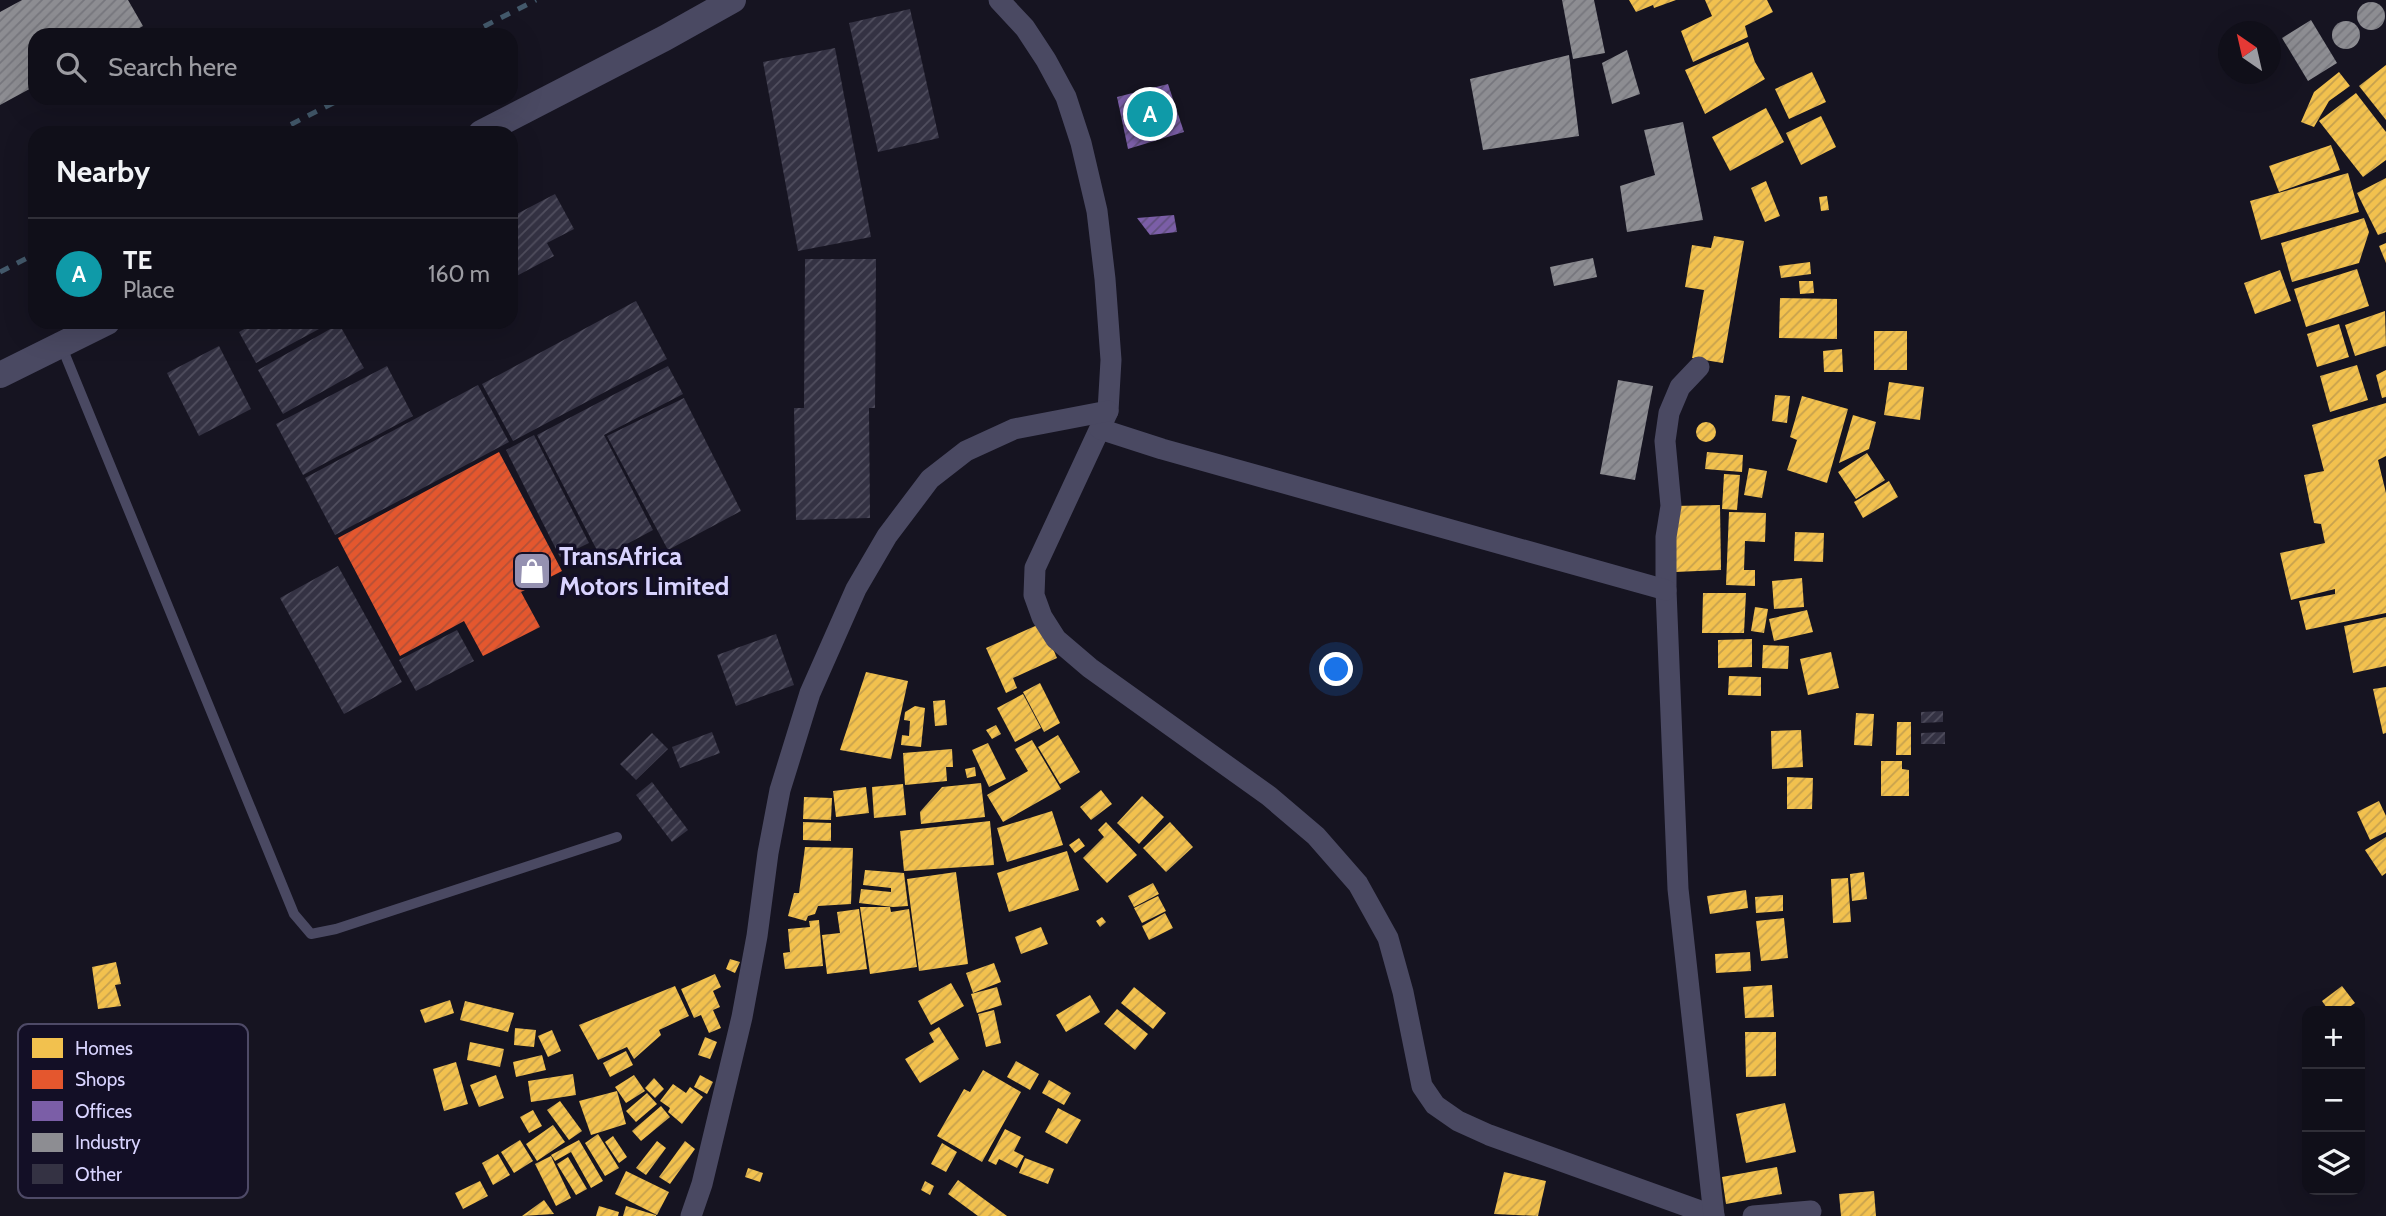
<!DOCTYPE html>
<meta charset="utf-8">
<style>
:root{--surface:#100f19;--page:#1e1d26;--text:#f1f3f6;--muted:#9c9ca2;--line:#302f38;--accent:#ea580c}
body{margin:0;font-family:Cabin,sans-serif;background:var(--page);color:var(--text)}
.controls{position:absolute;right:21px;bottom:21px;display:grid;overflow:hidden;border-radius:14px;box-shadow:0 7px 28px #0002}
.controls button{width:63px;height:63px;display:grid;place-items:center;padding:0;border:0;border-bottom:2px solid var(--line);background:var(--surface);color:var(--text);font:35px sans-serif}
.compass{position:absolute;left:2218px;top:21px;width:63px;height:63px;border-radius:50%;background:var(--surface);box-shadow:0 7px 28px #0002;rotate:326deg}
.you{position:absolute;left:1337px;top:670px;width:24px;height:24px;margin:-18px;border:5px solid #fff;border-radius:50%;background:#1a73e8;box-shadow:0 0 0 10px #1a73e833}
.badge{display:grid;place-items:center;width:46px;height:46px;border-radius:50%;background:var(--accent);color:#fff;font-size:23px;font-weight:700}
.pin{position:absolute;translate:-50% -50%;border:4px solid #fff;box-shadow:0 2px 7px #0006}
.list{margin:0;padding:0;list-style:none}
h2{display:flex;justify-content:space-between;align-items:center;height:91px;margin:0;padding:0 28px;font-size:30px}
h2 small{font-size:23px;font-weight:400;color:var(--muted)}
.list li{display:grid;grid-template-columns:46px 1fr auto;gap:21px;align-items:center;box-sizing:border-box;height:112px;padding:0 28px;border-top:2px solid var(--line)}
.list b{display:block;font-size:26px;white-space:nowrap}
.list p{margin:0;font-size:23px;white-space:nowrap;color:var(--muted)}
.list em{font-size:23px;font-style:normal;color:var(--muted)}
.icon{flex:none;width:38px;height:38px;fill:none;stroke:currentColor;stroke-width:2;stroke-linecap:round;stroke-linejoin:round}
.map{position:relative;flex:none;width:2386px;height:1216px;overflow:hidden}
.search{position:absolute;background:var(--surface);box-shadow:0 7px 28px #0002;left:28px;top:28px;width:490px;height:77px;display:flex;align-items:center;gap:18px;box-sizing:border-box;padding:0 24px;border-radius:21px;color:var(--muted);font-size:26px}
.panel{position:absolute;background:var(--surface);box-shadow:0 7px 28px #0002;left:28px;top:126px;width:490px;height:203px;border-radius:21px}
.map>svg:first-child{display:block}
</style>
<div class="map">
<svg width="2386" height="1216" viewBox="0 0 2386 1216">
<defs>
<pattern id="homes-hatch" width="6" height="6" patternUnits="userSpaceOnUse" patternTransform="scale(1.75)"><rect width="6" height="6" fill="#f2c14e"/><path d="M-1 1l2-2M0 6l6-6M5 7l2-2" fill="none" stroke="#c6a14e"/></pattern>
<pattern id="shops-hatch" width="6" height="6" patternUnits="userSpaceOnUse" patternTransform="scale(1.75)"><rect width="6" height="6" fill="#e4572e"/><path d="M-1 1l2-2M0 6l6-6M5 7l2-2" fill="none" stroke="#b35037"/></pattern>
<pattern id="offices-hatch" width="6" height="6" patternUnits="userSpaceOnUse" patternTransform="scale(1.75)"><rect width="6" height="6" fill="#7b5ea7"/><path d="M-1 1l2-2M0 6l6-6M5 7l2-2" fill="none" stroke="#61507e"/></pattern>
<pattern id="industry-hatch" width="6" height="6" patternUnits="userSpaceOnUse" patternTransform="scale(1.75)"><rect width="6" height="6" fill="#8d8d92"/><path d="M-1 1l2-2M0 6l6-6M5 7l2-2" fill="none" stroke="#76767d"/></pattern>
<pattern id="building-hatch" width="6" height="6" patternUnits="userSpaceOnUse" patternTransform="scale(1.75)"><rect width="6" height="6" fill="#343243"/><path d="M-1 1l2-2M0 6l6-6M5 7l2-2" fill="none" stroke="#514f5f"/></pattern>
</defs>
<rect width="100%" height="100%" fill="#161421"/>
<!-- homes -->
<g fill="url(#homes-hatch)">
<polygon points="1629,0 1676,0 1654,8 1653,5 1636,12"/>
<polygon points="1705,0 1767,0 1773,12 1745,26 1748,37 1693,62 1681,31 1712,16"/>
<polygon points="1748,42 1755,62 1765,79 1705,114 1685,70"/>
<polygon points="2386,65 2386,120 2359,86"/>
<polygon points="1812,72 1826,102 1789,119 1775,89"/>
<polygon points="2339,72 2350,86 2329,101 2314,127 2301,122 2314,92"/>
<polygon points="2356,93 2386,132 2386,160 2363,177 2319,121"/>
<polygon points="1766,108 1784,142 1730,171 1712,137"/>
<polygon points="1821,116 1836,147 1801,165 1786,133"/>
<polygon points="2331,145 2340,170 2279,192 2269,166"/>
<polygon points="2348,173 2359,212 2261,240 2250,201"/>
<polygon points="2386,178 2386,232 2378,235 2357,193"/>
<polygon points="1766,181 1780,216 1765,222 1751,188"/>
<polygon points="1827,196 1829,210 1821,211 1819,197"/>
<polygon points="2364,218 2369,232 2359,263 2292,282 2281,243"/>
<polygon points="1714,236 1744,241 1723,363 1692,358 1704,290 1685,287 1692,245 1711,248"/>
<polygon points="2386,243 2386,263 2379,246"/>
<polygon points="1810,262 1811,274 1781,278 1779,266"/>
<polygon points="2357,269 2369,306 2306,327 2294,289"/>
<polygon points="2280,270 2291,301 2255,314 2244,283"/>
<polygon points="1799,281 1813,281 1814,293 1800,294"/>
<polygon points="1780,298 1837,299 1837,339 1779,338"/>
<polygon points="2385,311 2386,346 2355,356 2345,325"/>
<polygon points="2339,324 2349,357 2317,367 2307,334"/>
<rect x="1874" y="331" width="33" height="39"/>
<polygon points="1842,349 1843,372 1824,372 1823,351"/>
<polygon points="2357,365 2368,400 2330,412 2320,376"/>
<polygon points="2386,370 2386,397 2382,398 2376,375"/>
<polygon points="1889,382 1924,387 1920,420 1884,415"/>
<polygon points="1775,395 1790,396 1787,423 1772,421"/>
<polygon points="1802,396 1848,409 1827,483 1787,470 1797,440 1790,437"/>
<polygon points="2386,403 2386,456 2378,460 2386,493 2386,613 2306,630 2299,601 2335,594 2335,589 2291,600 2280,553 2325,543 2321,524 2314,523 2304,475 2324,471 2312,425"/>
<polygon points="1853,415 1876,422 1869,449 1839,463"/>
<circle cx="1706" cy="432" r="10"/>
<polygon points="1707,452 1743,455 1742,472 1705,469"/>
<polygon points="1867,453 1885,480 1856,499 1838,472"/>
<polygon points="1749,468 1767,471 1762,498 1744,495"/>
<polygon points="1724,474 1740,475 1737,510 1722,509"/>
<polygon points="1889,481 1898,497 1863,518 1854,502"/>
<polygon points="1720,505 1721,570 1675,572 1674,506"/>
<polygon points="1729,512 1766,513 1765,542 1745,541 1744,570 1755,570 1755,586 1726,585"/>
<polygon points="1795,532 1824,533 1823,562 1794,561"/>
<polygon points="1802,578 1804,607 1774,609 1772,581"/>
<polygon points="1703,593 1746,593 1744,633 1702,633"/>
<polygon points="1755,607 1768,609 1764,633 1751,631"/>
<polygon points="1807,610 1813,632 1774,641 1769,619"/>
<polygon points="2386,617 2386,666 2353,673 2344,626"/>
<polygon points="1042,623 1057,658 1013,678 1017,688 1006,693 986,648"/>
<polygon points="1752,639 1752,667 1718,668 1718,640"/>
<polygon points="1763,645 1789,646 1788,669 1762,668"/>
<polygon points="1831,652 1839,688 1808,695 1800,659"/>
<polygon points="866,672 908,681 891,759 840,750"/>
<polygon points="1729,676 1761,677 1761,696 1728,695"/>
<polygon points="1040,683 1060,723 1044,732 1023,692"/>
<polygon points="2386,687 2386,733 2383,734 2373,689"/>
<polygon points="1023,694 1041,728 1015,742 997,708"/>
<polygon points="945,700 947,725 935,726 933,701"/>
<polygon points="915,706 925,708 921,747 901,745 902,735 909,736 910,721 904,720 905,712"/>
<polygon points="1856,713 1874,714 1872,746 1854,745"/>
<polygon points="1897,722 1911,722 1911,755 1896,755"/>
<polygon points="996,725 1001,734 992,739 986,730"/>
<polygon points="1801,730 1803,767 1772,769 1771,731"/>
<polygon points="1058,735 1080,772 1060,784 1038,747"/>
<polygon points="1032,740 1061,789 1003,822 987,795 1028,771 1015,749"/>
<polygon points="988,743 1006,779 989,787 972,750"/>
<polygon points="952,749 953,767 946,767 947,781 905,785 903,753"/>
<polygon points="1881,761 1902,761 1902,769 1909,770 1909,796 1881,796"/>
<polygon points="975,767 976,776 967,778 965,769"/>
<polygon points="1787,777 1813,778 1812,809 1787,809"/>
<polygon points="981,783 985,817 921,824 920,812 942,787"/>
<polygon points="903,784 906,815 874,818 872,787"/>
<polygon points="866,787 869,813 836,817 833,791"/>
<polygon points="1101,790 1112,804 1091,820 1080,807"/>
<polygon points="1142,796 1164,817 1139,844 1117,823"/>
<polygon points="804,797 832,798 831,820 803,819"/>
<polygon points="2379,801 2386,816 2386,832 2370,840 2357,812"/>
<polygon points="1052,811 1063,845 1007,862 997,828"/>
<polygon points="990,821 994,865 904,871 900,831"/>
<polygon points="803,822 831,823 831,841 803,840"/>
<polygon points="1106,822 1137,855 1107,883 1083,858 1104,837 1098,830"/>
<polygon points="1170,822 1193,847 1166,872 1143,848"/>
<polygon points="2386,837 2386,873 2382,876 2365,850"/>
<polygon points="1079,838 1085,846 1075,853 1069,845"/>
<polygon points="805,847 853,848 851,904 818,906 815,914 808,916 806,921 788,916 794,893 799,893"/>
<polygon points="1067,851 1079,890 1009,912 997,873"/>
<polygon points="865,870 904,873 908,906 893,907 859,903 861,889 891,892 891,888 863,885"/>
<polygon points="956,872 968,964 919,971 907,879"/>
<polygon points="1864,872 1867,899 1852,901 1850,874"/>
<polygon points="1848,878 1851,922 1833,923 1831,879"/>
<polygon points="1153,883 1159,894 1134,907 1128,896"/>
<polygon points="1746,890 1748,908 1710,914 1707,896"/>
<polygon points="1783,895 1783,911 1756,913 1755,897"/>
<polygon points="1158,896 1166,911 1142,923 1134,908"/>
<polygon points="860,907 890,907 891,912 909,909 917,967 870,974"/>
<polygon points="859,909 867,969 827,974 822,935 840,933 837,912"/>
<polygon points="1165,913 1173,928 1149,940 1142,926"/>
<polygon points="1102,917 1106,922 1100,927 1096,921"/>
<polygon points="1784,918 1788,958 1761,961 1756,921"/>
<polygon points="819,920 823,966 785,969 783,953 790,952 788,929 810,927 809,921"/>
<polygon points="1041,927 1048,944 1021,954 1015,937"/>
<polygon points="1750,952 1751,971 1716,973 1715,954"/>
<polygon points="730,959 740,962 735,973 726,969"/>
<polygon points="116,962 121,984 115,985 121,1006 98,1009 92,967"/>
<polygon points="994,963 1001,982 973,993 966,973"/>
<polygon points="715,974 721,987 713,991 720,1007 713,1010 721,1028 709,1033 701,1015 694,1018 681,989"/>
<polygon points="951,983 964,1006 931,1025 918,1001"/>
<polygon points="1772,985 1774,1017 1745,1018 1743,987"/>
<polygon points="675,986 689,1016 659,1030 661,1035 634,1059 627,1047 598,1060 579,1025"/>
<polygon points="2342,986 2355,1003 2344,1011 2329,1011 2322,1001"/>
<polygon points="997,987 1002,1005 977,1013 971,994"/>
<polygon points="1134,987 1166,1013 1153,1029 1121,1003"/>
<polygon points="1090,995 1100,1012 1066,1032 1056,1015"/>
<polygon points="450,1000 454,1013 425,1023 420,1010"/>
<polygon points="465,1001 514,1013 508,1032 460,1020"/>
<polygon points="1117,1009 1148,1034 1135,1050 1104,1024"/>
<polygon points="994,1010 1001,1043 986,1047 978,1014"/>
<polygon points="939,1027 959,1059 920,1083 905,1059 934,1042 929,1033"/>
<polygon points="515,1028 536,1030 534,1047 514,1045"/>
<polygon points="552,1030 561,1051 548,1057 538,1036"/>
<polygon points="1745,1032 1776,1032 1776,1076 1746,1077"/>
<polygon points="705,1037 717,1042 710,1059 698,1055"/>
<polygon points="470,1042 504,1049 500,1067 467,1060"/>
<polygon points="626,1051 633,1065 610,1077 603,1063"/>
<polygon points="542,1055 546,1070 516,1077 513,1062"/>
<polygon points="1016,1061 1039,1074 1030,1090 1007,1077"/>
<polygon points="456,1062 468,1104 444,1111 433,1069"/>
<polygon points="983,1070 1021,1092 982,1162 937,1136 964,1089 970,1092"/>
<polygon points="573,1074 576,1095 531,1102 528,1081"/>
<polygon points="496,1075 504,1098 479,1107 470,1085"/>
<polygon points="634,1075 645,1091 626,1103 615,1087"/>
<polygon points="700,1075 713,1082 707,1094 694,1087"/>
<polygon points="654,1078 664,1089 655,1098 645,1088"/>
<polygon points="1049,1080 1071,1093 1064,1105 1042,1093"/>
<polygon points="673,1084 686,1093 690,1087 703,1097 682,1124 668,1112 670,1108 660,1101"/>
<polygon points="617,1091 626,1124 591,1135 579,1101"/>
<polygon points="647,1093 657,1104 636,1122 626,1111"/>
<polygon points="560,1101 582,1131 569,1140 547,1110"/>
<polygon points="1785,1103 1796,1152 1746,1163 1736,1114"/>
<polygon points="661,1106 670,1117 641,1141 632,1131"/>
<polygon points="1058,1108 1081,1120 1067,1144 1045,1132"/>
<polygon points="533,1110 542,1126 529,1133 520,1117"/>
<polygon points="553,1125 565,1142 537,1161 526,1144"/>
<polygon points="1005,1129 1021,1137 1014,1151 1024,1156 1017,1168 999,1159 996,1165 988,1161"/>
<polygon points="598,1134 619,1168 605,1176 585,1143"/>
<polygon points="613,1136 627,1157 619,1163 605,1142"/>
<polygon points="520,1140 533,1161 514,1173 501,1152"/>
<polygon points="579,1140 603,1181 591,1188 571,1152 555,1161 551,1155"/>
<polygon points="657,1141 666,1148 646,1175 636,1168"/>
<polygon points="685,1141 695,1149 670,1184 659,1177"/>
<polygon points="942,1143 957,1152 946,1172 931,1164"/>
<polygon points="498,1154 510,1175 493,1185 482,1163"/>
<polygon points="551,1156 571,1198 556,1206 535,1164"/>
<polygon points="568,1157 587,1189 576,1195 557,1164"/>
<polygon points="1025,1158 1054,1169 1048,1184 1019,1173"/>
<polygon points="1777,1167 1782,1194 1726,1204 1722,1177"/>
<polygon points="748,1168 763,1173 760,1182 745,1177"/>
<polygon points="626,1171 669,1192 657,1215 615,1194"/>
<polygon points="1504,1172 1546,1181 1538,1216 1494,1214"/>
<polygon points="958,1180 1007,1216 978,1216 948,1194"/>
<polygon points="480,1181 488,1196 463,1209 455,1193"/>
<polygon points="925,1181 934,1186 930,1195 921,1190"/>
<polygon points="1874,1191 1876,1216 1841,1216 1839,1194"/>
<polygon points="544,1200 554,1214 522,1216"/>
<polygon points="599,1206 619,1212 618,1216 596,1216"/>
<polygon points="626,1206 656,1215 656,1216 623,1216"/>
</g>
<!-- shops -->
<polygon fill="url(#shops-hatch)" points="499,452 562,571 521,592 540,627 483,656 464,621 400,656 338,538"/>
<!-- offices -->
<g fill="url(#offices-hatch)">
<polygon points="1168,84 1184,132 1128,149 1117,97"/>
<polygon points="1174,215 1177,232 1150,235 1137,218"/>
</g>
<!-- industry -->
<g fill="url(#industry-hatch)">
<polygon points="22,0 128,0 143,26 127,35 35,35 35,86 0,105 0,12"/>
<polygon points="1562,0 1594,0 1605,53 1573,59"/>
<circle cx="2371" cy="16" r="14"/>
<polygon points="2311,20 2337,63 2308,81 2282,38"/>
<circle cx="2346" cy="35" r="14"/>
<polygon points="1627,50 1640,94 1612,104 1602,63"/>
<polygon points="1569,55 1579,136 1483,150 1470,79"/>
<polygon points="1683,122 1703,220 1627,232 1620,186 1655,175 1644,130"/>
<polygon points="1593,258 1597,277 1554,286 1550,267"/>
<polygon points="1618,380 1653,386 1635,480 1600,474"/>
</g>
<!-- building -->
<g fill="url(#building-hatch)">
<polygon points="910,9 939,138 878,152 849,23"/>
<polygon points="835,48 871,237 798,251 763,62"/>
<polygon points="555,194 574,229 547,243 554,256 511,279 511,217"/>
<polygon points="805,259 876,259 875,408 869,408 870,518 796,520 794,408 804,408"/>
<polygon points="636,301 667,359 513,441 482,384"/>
<polygon points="257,322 332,322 256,363 239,332"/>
<polygon points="339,324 364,368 283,414 258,370"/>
<polygon points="219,346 251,409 199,436 167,373"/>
<polygon points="387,366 413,416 303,475 276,424"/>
<polygon points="668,366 683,394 604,435 653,530 601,558 537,435"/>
<polygon points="478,385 509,442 335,535 305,478"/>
<polygon points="684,398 741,511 668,550 607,436"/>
<polygon points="534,435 589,543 560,557 506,450"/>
<polygon points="338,566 402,682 344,714 280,598"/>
<polygon points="457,630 474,661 416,691 399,660"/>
<polygon points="776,634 794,685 736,706 717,655"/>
<polygon points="1943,711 1943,722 1921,723 1921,712"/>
<polygon points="712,732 720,753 680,768 672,747"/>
<polygon points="1945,732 1945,744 1921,744 1921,733"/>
<polygon points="652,733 668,749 636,780 620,764"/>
<polygon points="652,782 688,830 672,842 636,795"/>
</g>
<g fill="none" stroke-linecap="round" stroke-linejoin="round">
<!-- service -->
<polyline stroke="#4a4962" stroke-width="10" points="61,345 294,914 311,934 336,929 617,837"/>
<!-- minor -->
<g stroke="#4a4962" stroke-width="21">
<polyline points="999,0 1025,28 1046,60 1066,97 1081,143 1097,211 1105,279 1111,360 1108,411 1035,568 1034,595 1042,617 1056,639 1090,668 1269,796 1316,836 1358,884 1388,938 1403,992 1422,1086 1435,1105 1458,1121 1489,1135 1714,1216"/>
<polyline points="1699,367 1680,387 1669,413 1665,441 1671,506 1666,537 1666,590 1678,889 1714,1216"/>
<polyline points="1100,429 1162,449 1666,590"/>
<polyline points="691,1216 702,1184 742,1017 757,936 768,853 780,790 810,693 856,589 887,536 930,479 966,451 1014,429 1108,411"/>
<polyline points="1753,1216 1811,1211"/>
</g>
<!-- tertiary -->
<g stroke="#4a4962" stroke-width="26">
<polyline points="481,133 665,38 733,0"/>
<polyline points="0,375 107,322"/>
</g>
<!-- rail -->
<g stroke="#43596b" stroke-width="5" stroke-dasharray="10 9" stroke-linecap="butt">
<polyline points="467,35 536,0"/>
<polyline points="274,133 343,98"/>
<polyline points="0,272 35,254"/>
</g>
</g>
<!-- icons -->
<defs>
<symbol id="shop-square" viewBox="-11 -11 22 22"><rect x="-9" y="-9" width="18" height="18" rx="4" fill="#9591b1" stroke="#130f26"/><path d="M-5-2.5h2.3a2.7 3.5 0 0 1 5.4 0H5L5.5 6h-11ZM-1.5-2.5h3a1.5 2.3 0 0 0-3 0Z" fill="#fff"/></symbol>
</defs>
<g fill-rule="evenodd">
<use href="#shop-square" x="510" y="549" width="44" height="44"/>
</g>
<g text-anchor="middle" stroke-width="7" stroke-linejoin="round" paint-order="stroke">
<!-- poi labels -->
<g font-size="26" font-weight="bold" fill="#d9d4ff" stroke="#130f26" text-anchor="start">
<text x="559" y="565">TransAfrica<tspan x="559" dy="30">Motors Limited</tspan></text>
</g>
</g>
<!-- legend -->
<rect x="18" y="1024" width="230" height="174" rx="10" fill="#130f26" stroke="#4e4a67" stroke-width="2"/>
<rect x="32" y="1038" width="31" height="20" fill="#f2c14e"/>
<rect x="32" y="1070" width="31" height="19" fill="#e4572e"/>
<rect x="32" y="1101" width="31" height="20" fill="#7b5ea7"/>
<rect x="32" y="1133" width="31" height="19" fill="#8d8d92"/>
<rect x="32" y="1164" width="31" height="20" fill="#343243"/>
<g font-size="19" fill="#d9d4ff">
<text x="75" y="1055">Homes</text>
<text x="75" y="1086">Shops</text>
<text x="75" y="1118">Offices</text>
<text x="75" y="1149">Industry</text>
<text x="75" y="1181">Other</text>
</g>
</svg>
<div class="controls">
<button>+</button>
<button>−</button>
<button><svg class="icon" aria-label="layers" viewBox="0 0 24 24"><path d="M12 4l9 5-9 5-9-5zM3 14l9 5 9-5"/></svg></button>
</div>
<svg class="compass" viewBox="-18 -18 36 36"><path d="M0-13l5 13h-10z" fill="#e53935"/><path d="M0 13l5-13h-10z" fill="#9c9ca2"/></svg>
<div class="you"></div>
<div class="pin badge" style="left:1150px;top:114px;background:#0f9aa8">A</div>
<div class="search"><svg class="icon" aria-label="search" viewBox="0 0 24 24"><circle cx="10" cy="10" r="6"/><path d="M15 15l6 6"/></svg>Search here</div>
<section class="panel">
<h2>Nearby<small></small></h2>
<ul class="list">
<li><span class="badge" style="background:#0f9aa8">A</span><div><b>TE</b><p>Place</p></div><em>160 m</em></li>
</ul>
</section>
</div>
